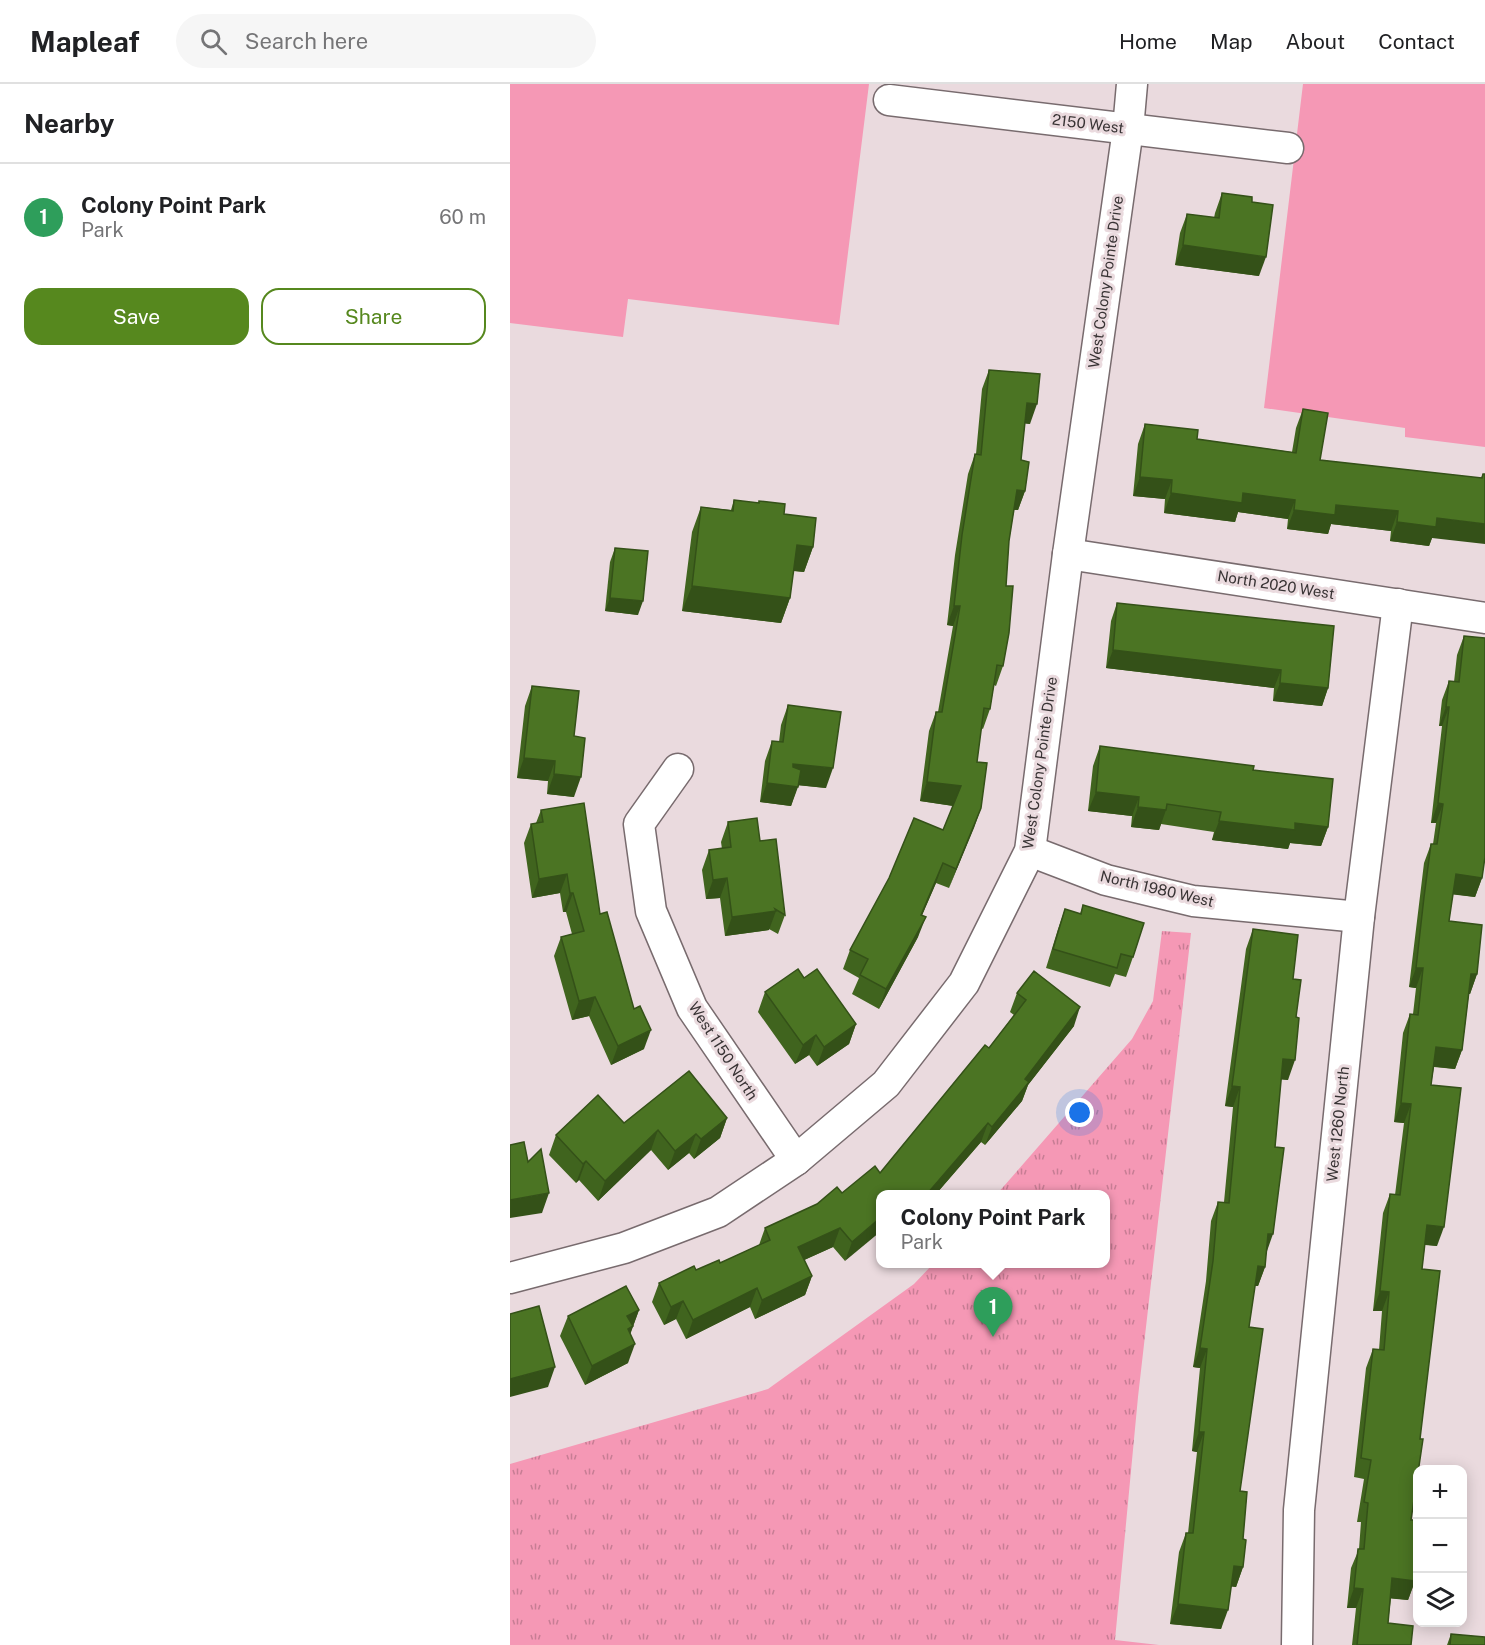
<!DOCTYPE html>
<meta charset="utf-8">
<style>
:root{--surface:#fff;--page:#f6f6f6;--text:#202124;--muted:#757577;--line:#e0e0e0;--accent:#56881e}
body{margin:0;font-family:"Public Sans",sans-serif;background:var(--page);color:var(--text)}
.controls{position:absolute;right:18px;bottom:18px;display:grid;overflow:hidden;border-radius:12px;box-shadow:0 3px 15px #0003}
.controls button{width:54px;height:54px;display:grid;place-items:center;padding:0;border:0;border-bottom:2px solid var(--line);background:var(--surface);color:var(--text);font:30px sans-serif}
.you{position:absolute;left:570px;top:1029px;width:21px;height:21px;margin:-15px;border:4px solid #fff;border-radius:50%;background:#1a73e8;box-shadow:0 0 0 9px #1a73e833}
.badge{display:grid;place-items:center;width:39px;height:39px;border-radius:50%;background:var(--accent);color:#fff;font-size:20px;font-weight:700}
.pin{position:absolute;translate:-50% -50px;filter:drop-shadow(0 2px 3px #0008)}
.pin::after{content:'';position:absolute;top:32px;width:21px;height:18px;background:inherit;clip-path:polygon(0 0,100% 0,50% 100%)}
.popup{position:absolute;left:366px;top:1106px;width:234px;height:78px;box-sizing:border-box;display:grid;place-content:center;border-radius:12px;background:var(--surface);filter:drop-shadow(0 2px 4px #0005);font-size:20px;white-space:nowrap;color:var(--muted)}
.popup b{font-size:22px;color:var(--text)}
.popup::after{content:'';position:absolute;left:50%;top:100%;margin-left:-12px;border:12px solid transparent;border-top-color:var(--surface)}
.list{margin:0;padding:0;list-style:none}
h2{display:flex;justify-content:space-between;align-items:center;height:78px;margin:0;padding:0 24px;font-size:26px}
h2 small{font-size:20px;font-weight:400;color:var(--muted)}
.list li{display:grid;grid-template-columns:39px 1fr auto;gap:18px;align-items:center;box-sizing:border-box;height:108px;padding:0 24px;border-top:2px solid var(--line)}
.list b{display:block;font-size:22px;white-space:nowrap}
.list p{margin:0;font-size:20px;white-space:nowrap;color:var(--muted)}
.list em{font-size:20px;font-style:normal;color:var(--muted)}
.actions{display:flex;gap:12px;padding:18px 24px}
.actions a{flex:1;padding:14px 0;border:2px solid var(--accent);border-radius:18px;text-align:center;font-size:21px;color:var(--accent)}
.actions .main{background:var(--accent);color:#fff}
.icon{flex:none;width:33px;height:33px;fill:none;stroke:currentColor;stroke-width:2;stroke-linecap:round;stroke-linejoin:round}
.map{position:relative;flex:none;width:975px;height:1561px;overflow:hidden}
header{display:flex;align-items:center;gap:36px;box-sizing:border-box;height:84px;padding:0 30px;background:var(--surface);border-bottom:2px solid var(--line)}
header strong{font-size:28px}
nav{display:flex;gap:33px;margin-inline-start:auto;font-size:21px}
.search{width:420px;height:54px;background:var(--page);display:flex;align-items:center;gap:15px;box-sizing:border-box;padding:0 21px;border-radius:33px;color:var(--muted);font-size:22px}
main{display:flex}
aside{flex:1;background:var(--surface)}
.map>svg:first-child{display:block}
</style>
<header>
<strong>Mapleaf</strong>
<div class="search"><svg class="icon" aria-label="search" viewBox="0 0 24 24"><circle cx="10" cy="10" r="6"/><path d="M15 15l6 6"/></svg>Search here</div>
<nav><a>Home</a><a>Map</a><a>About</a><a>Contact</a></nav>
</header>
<main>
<aside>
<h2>Nearby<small></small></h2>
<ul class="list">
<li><span class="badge" style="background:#2e9e5b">1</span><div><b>Colony Point Park</b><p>Park</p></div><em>60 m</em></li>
</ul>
<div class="actions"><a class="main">Save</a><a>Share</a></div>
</aside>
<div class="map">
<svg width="975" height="1561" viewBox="0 0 975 1561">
<defs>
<pattern id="park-tufts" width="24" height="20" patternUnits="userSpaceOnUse" patternTransform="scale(1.5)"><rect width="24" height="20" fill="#f598b5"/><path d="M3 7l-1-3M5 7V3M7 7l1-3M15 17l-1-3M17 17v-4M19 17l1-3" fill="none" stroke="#c77d94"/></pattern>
</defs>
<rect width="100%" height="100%" fill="#eadade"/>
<!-- grass -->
<g fill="#f598b5">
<polygon points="0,0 359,0 329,241 118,215 113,253 0,239"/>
<polygon points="793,0 975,0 975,363 895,353 895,344 754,324"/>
</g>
<!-- park -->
<polygon fill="url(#park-tufts)" points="652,847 681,849 628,1313 605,1556 649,1561 0,1561 0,1380 258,1305 404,1200 423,1180 596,1180 596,1110 487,1110 622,955 643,917"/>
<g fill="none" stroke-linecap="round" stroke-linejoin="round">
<defs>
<g id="minor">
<polyline points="379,16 778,64"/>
<polyline points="558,470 975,534"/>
<polyline points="168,685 129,740 141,827 182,924 286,1076"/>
<polyline points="520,767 596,796 683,817 849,833"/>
<polyline points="0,1194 114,1164 208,1128 286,1076 376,1000 454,899 520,767 558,470 618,45 622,0"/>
<polyline points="787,1561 789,1426 849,833 888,520"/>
</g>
</defs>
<!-- minor casing -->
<use href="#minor" stroke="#786b6e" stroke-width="33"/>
<!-- minor -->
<use href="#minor" stroke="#fff" stroke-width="30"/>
</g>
<!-- wall -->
<g fill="#40641e">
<polygon points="712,109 742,118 749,192 665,181 670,149 677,130 704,134 705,129"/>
<polygon points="479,286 520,340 515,339 511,376 515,407 508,426 504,426 499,457 496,502 493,582 486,602 484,601 480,625 473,645 471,644 467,678 471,724 439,804 426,799 412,831 408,853 369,925 342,910 349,894 333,885 340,866 433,746 443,722 410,717 419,647 426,628 428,628 443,542 437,541 445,471 458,390 465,370 466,370 472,305"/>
<polygon points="793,325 810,376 971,394 973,390 975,390 922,454 919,462 880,457 881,447 821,440 818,450 777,445 778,435 728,428 725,438 654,429 655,415 623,412 628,360 635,340 687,355 782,368 786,344"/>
<polygon points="224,416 248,419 249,417 274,430 303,463 294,488 283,487 280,514 271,539 172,527 182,448 191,423 221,426"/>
<polygon points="105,464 128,531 95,527 100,478"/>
<polygon points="607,519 818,604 812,622 763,617 764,604 596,584 601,537"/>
<polygon points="954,552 972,794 965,813 943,810 939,837 967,890 960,910 959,909 952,966 945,985 924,983 921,1001 927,1162 915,1161 912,1185 910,1355 901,1436 905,1497 898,1516 881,1514 878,1539 901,1561 842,1561 846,1524 837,1524 841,1484 849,1465 851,1438 847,1438 854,1395 844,1393 856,1284 863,1265 869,1266 872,1227 863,1227 873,1129 880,1110 885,1111 894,1039 884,1038 893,949 900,930 903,930 906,904 899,903 914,779 921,760 923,760 926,739 921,739 932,642 929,642 932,616 939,597 944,598 947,571"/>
<polygon points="22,602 64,652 64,713 37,710 38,697 7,694 15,622"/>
<polygon points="278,621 316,704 288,701 281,722 250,718 255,677 262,657 269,658 271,641"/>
<polygon points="590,662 743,686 818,743 811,762 780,759 778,765 702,756 704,748 651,740 649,746 621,743 622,732 578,727 583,682"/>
<polygon points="31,726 90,830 134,965 101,981 79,932 62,936 44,872 51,853 62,850 56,828 53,828 50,809 22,814 14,759 21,740 26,739"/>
<polygon points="218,738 250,757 275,831 268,850 259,845 259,846 215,852 210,814 196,815 192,786 199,766 212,765 211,758"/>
<polygon points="573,821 623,873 616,893 605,890 600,903 536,884 548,845 555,825 570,830"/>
<polygon points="743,845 783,895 778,996 771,995 755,1183 748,1202 745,1202 739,1243 730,1407 733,1455 733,1483 726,1503 721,1502 711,1545 660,1540 669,1468 676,1449 678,1449 687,1368 682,1367 690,1284 683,1283 696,1197 701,1137 708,1118 714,1118 723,1023 715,1022 736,865"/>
<polygon points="294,894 346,940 339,960 307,982 299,971 285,980 248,928 255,908"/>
<polygon points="507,909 564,942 518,1001 512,1017 475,1061 471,1058 426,1110 370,1110 335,1177 323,1163 294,1176 302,1192 295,1211 245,1235 240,1223 176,1255 166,1235 154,1241 142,1218 149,1199 210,1179 249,1161 255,1144 332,1109 370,1089 479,964 504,931 500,928"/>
<polygon points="217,1034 210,1054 184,1075 179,1069 158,1086 141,1066 88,1117 69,1096 66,1099 39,1071 46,1051 114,1039"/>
<polygon points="129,1226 120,1250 118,1279 75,1301 50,1252 58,1232"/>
<polygon points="941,1550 975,1561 937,1561"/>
</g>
<!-- shaded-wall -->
<g fill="#345118">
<polygon points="673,161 756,173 749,192 665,181"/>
<polygon points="517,319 527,320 520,340 509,339"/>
<polygon points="630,393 662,396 655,415 623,412"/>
<polygon points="507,406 515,407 508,426 500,425"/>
<polygon points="661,409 733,409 785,416 778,435 728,428 725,438 654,429"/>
<polygon points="826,421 888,427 881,447 821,440 818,450 777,445 784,426"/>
<polygon points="927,434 975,440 975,460 922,454 919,462 880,457 887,438"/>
<polygon points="287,461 303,463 294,488 277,486"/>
<polygon points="182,502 280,514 271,539 172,527"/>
<polygon points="100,514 133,517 128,531 95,527"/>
<polygon points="444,522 450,522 443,542 437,541"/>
<polygon points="603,566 771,586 764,604 596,584"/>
<polygon points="770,599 818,604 812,622 763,617"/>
<polygon points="936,623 939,623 932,642 929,642"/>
<polygon points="14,674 45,677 38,697 7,694"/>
<polygon points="283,680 323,684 316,704 276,700"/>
<polygon points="44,690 71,693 64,713 37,710"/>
<polygon points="417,698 451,702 444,722 410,717"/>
<polygon points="257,699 288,703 281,722 250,718"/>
<polygon points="586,708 629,713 622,732 578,727"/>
<polygon points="928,719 933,720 926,739 921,739"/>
<polygon points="628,723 656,726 649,746 621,743"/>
<polygon points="471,724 464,744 439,804 446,785"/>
<polygon points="709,737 785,739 818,743 811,762 780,759 778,765 702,756"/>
<polygon points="433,779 426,799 404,850 411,831"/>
<polygon points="57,790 50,809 22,814 29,795"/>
<polygon points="946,790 972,794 965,813 939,810"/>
<polygon points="217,794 210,814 196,815 203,796"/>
<polygon points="60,809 63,809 56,828 53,828"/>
<polygon points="266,827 259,846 215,852 222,833"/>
<polygon points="416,833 408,853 369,925 376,905"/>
<polygon points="906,884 913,884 906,904 899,903"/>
<polygon points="961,890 967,890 960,910 954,909"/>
<polygon points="85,913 79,932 62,936 69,917"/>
<polygon points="570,923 564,942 518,1001 512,1017 475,1061 482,1043 515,995"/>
<polygon points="346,940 339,960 307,982 314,963"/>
<polygon points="141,946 134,965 101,981 108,962"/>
<polygon points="306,951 299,971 285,980 293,961"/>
<polygon points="926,963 952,966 945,985 919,982"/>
<polygon points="773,975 785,976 778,996 766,995"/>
<polygon points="722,1002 730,1003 723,1023 715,1022"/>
<polygon points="891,1019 901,1020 894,1039 884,1038"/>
<polygon points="217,1034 210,1054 184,1075 191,1055"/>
<polygon points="478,1039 471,1058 426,1110 417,1110"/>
<polygon points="148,1046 141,1066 88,1117 95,1097"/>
<polygon points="186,1050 179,1069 158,1086 165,1067"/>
<polygon points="76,1077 69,1096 66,1099 73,1080"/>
<polygon points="39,1109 32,1129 0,1134 0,1116"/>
<polygon points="370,1134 370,1148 335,1177 342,1158"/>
<polygon points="917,1141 934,1143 927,1162 910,1160"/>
<polygon points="330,1144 323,1163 281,1182 288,1163"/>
<polygon points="758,1150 763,1150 756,1170"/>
<polygon points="748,1182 755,1183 748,1202 741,1202"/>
<polygon points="302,1192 295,1211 245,1235 252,1216"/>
<polygon points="247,1204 240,1223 176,1255 183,1236"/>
<polygon points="870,1207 879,1208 872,1227 863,1227"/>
<polygon points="173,1217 166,1235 154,1241 161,1223"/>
<polygon points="129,1226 116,1262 117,1232"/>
<polygon points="125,1260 118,1279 75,1301 82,1282"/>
<polygon points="690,1264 697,1265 690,1284 683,1283"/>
<polygon points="45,1283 38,1303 0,1313 0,1295"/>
<polygon points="689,1348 694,1348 687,1368 682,1367"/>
<polygon points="724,1482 733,1483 726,1503 716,1502"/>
<polygon points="882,1494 905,1497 898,1516 875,1514"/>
<polygon points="844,1504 853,1505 846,1524 837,1524"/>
<polygon points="668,1520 718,1526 711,1545 660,1540"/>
</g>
<!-- building -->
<g fill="#4b7423" stroke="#345118" stroke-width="1.5">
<polygon points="712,109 742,113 742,118 763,121 756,173 673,161 677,130 709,134"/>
<polygon points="479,286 530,290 527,320 517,319 511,376 519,378 515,407 507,406 499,457 496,502 503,502 499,549 493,582 487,581 480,625 474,624 467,678 477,679 471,724 446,785 433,779 411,831 416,833 376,905 350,891 358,875 340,866 379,794 404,734 433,746 451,702 417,698 426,628 432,628 450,522 444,522 452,451 465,370 471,371"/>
<polygon points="793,325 818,329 810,376 972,394 973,390 975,390 975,440 927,434 926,443 887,438 888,427 826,421 825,431 784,426 785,416 733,409 732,419 661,409 662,396 630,393 635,340 688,346 687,355 786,369"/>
<polygon points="224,416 249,419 249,417 275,420 274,430 306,434 303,463 287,461 280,514 182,502 191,423 223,427"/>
<polygon points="105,464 138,467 133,517 100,514"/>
<polygon points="607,519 824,542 818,604 770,599 771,586 603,566"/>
<polygon points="954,552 975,554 975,773 972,794 946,790 939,837 972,841 967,890 961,890 952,966 926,963 921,1001 951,1004 934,1143 917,1141 912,1185 930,1187 910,1355 913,1355 901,1436 908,1436 908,1478 905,1497 882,1494 878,1539 903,1542 901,1561 847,1561 853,1505 844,1504 848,1465 854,1465 858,1419 854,1418 861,1376 851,1374 863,1265 874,1266 879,1208 870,1207 880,1110 890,1111 901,1020 891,1019 900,930 908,931 913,884 906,884 914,813 921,760 927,760 933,720 928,719 939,623 936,623 939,597 949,598"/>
<polygon points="22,602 69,607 64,652 75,654 71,693 44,690 45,677 14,674"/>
<polygon points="278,621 331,628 323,684 283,680 283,683 291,686 288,703 257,699 262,657 273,658"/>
<polygon points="590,662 744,682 743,686 823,695 818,743 785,739 785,746 709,737 711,728 657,720 656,726 628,723 629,713 586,708"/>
<polygon points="74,719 90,830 97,828 124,925 130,922 141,946 108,962 85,913 69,917 51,853 74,847 63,809 60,809 57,790 29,795 21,740 33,738 31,726"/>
<polygon points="247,734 250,757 266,755 275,831 265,825 266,827 222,833 217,794 203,796 199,766 221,763 218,738"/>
<polygon points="573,821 634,839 623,873 611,870 607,884 543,865 555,825 571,830"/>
<polygon points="743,845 788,851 783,895 791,896 786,933 789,934 785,976 773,975 765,1063 774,1064 763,1150 758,1150 755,1183 748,1182 739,1243 753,1245 730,1407 737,1408 733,1455 736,1456 733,1483 724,1482 718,1526 668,1520 676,1449 683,1449 694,1348 689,1348 697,1265 690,1264 703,1177 708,1118 719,1119 730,1003 722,1002"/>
<polygon points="288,885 294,894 307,885 346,940 314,963 306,951 293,961 255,908"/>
<polygon points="524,887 570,923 515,995 519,998 482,1043 478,1039 417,1110 409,1110 405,1107 400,1110 370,1110 370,1134 342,1158 330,1144 288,1163 302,1192 252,1216 247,1204 183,1236 173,1217 161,1223 149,1199 184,1182 186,1186 209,1176 210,1179 260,1156 255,1144 307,1120 327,1103 332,1109 365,1082 370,1089 475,961 479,964 516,916 507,909"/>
<polygon points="179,987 217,1034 191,1055 186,1050 165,1067 148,1046 95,1097 76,1077 73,1080 46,1051 88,1011 114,1039"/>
<polygon points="14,1058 18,1078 31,1065 39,1109 0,1116 0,1061"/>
<polygon points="116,1202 129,1226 117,1232 123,1242 118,1245 125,1260 82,1282 58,1232"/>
<polygon points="29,1222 45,1283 0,1295 0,1230"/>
<polygon points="941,1550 975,1553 975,1561 940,1561"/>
</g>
<g text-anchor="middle" stroke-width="6" stroke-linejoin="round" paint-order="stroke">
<!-- street labels -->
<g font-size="15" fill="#383334" stroke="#eadade">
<text transform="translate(578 40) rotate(7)" y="5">2150 West</text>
<text transform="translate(596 198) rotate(-82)" y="5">West Colony Pointe Drive</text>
<text transform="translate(766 501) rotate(9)" y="5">North 2020 West</text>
<text transform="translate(530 679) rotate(-82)" y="5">West Colony Pointe Drive</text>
<text transform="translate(647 805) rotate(13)" y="5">North 1980 West</text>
<text transform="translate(213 967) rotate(57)" y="5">West 1150 North</text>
<text transform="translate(828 1040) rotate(-84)" y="5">West 1260 North</text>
</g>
</g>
</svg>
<div class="controls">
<button>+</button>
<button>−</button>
<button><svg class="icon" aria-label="layers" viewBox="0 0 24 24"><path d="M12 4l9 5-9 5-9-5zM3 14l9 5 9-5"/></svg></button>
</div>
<div class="you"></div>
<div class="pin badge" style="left:483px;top:1253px;background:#2e9e5b">1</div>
<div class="popup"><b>Colony Point Park</b>Park</div>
</div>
</main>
